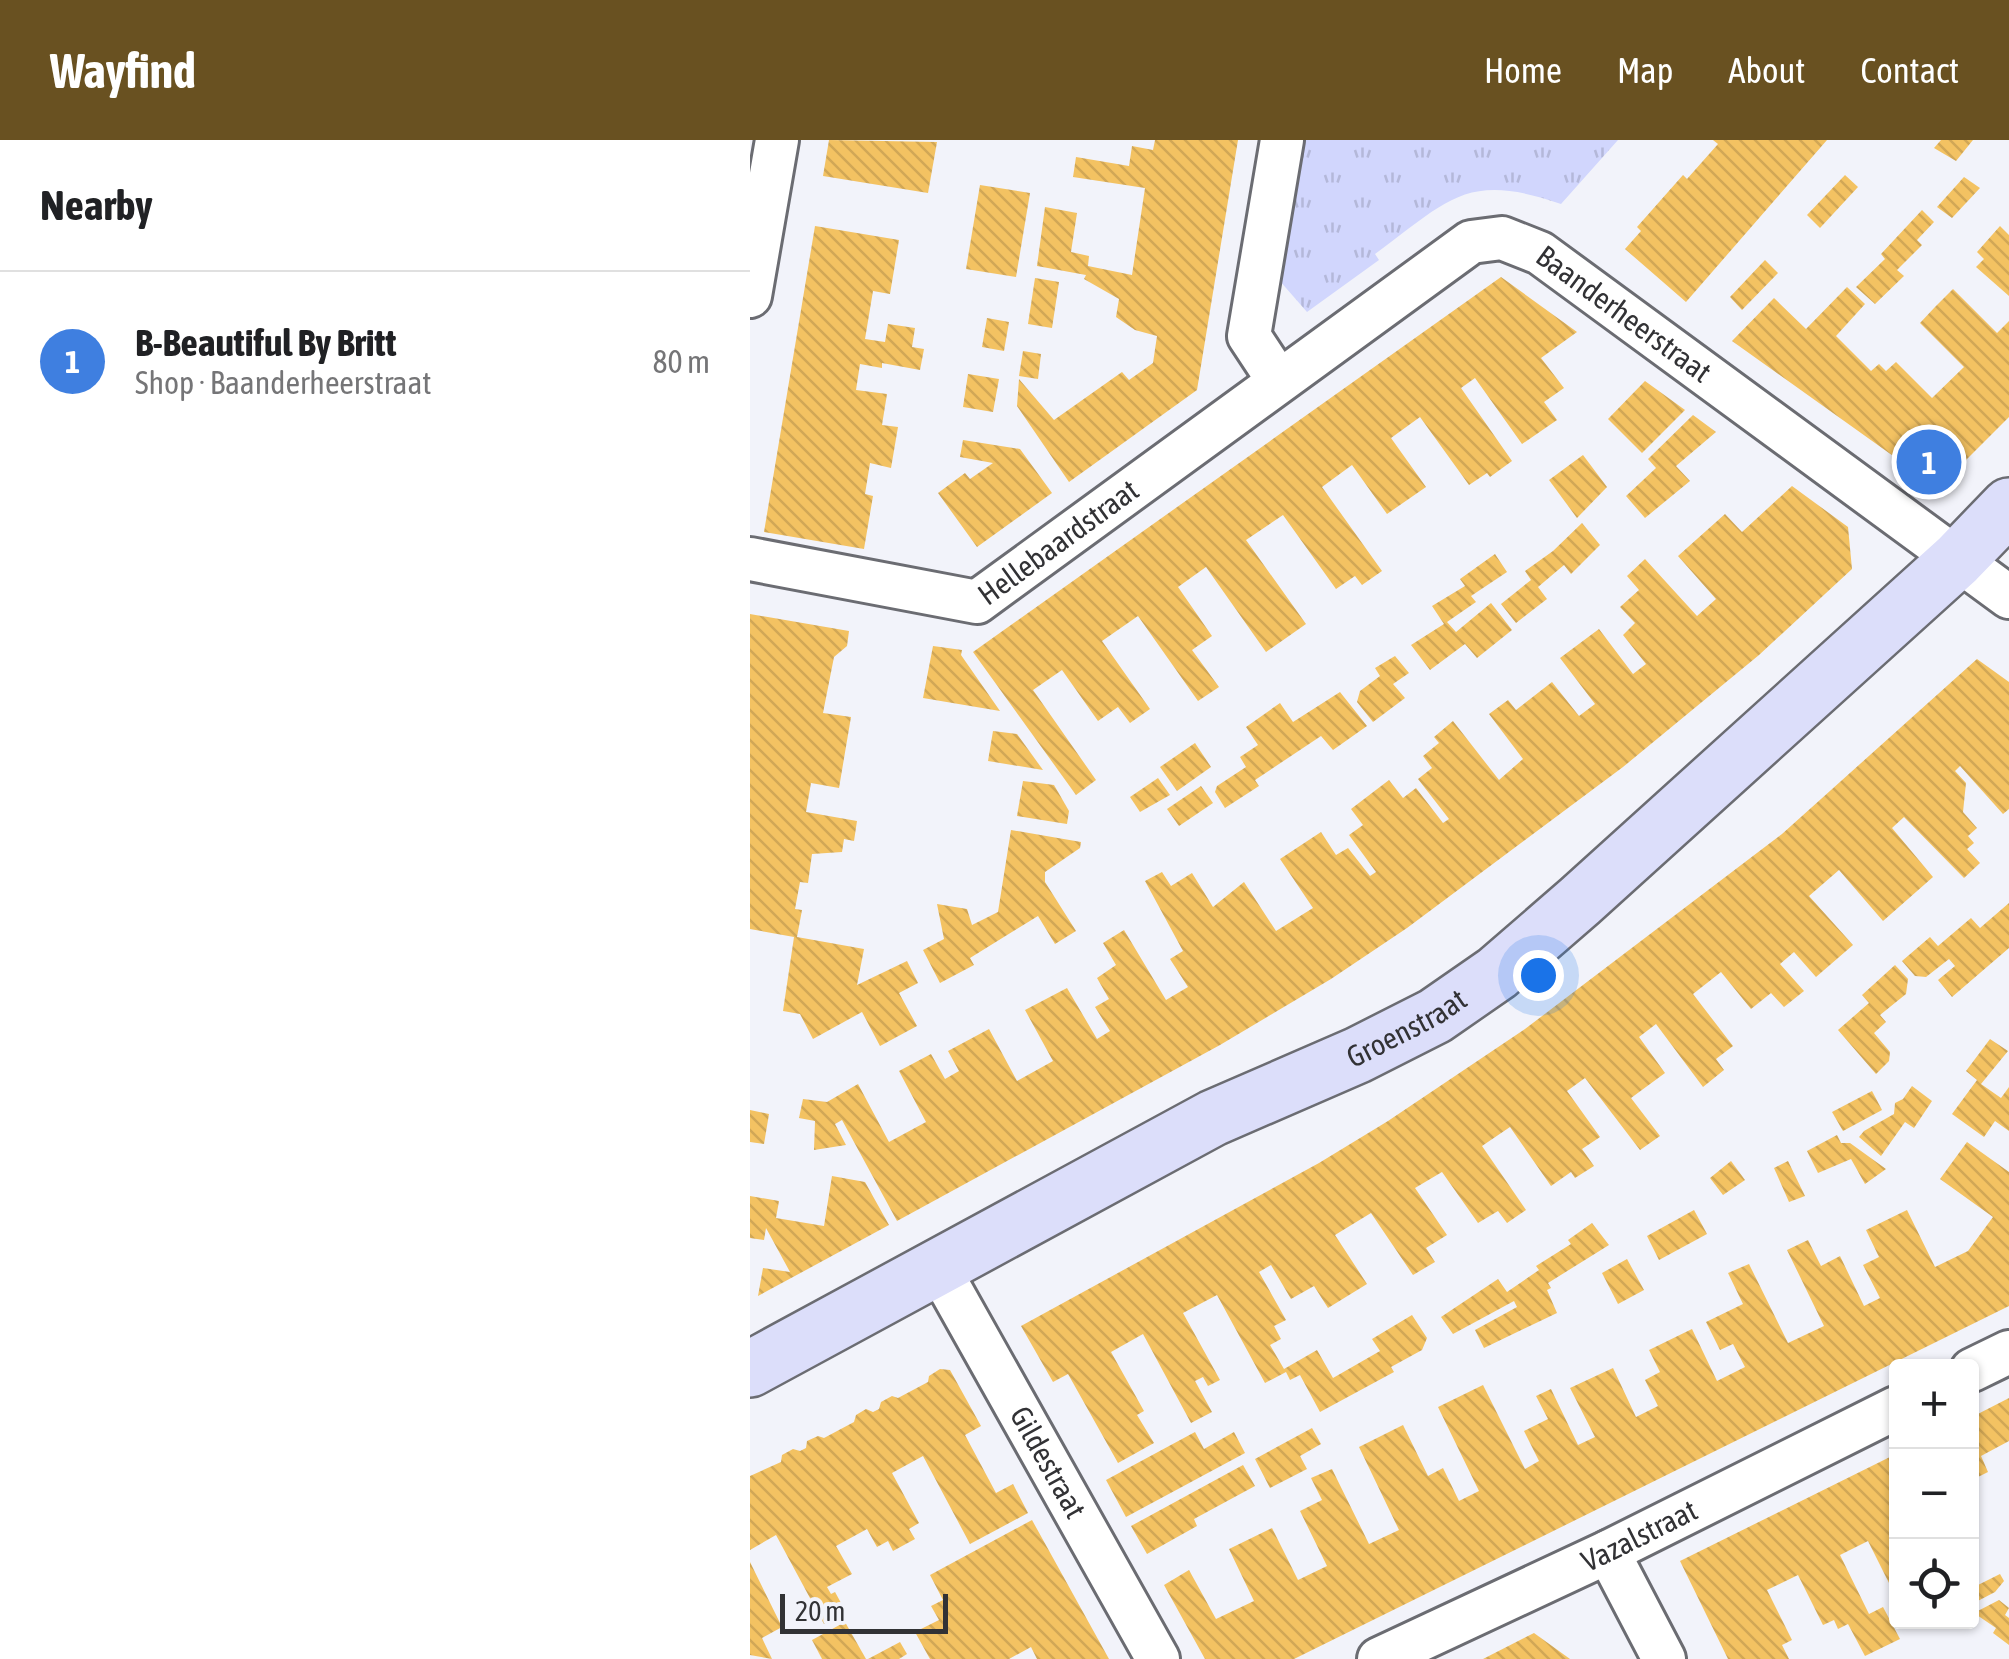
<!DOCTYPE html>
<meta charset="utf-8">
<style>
:root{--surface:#fff;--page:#f2f2f2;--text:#202124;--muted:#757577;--line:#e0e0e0;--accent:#695121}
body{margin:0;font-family:"Asap Condensed",sans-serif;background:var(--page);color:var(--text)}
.controls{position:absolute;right:30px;bottom:30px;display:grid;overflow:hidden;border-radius:10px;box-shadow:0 2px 8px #0004}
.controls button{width:90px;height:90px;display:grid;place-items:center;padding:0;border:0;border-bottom:2px solid var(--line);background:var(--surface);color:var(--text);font:50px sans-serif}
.scale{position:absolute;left:30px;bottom:25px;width:168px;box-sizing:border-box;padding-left:10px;border:5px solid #323235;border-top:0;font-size:28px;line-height:35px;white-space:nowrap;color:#323235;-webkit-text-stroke:8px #f2f3fa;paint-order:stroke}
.you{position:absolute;left:788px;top:835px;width:35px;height:35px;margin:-25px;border:8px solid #fff;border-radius:50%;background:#1a73e8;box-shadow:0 0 0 15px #1a73e833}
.badge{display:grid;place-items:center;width:65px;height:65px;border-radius:50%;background:var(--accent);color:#fff;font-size:32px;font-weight:700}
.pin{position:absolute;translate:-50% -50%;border:5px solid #fff;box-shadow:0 2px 10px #0006}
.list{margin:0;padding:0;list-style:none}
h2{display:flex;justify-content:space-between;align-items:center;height:130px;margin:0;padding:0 40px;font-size:42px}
h2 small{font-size:32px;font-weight:400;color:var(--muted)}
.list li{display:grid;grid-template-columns:65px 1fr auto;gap:30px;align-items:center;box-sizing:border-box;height:180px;padding:0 40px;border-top:2px solid var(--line)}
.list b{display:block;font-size:38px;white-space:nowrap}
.list p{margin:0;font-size:32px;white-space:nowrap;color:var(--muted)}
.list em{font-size:32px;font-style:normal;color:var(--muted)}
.icon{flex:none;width:55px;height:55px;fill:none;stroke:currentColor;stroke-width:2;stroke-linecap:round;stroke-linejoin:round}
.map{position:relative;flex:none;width:1259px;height:1519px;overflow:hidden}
header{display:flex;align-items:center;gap:60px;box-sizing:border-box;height:140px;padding:0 50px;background:var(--accent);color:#fff}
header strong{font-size:48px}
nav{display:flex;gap:55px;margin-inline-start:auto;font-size:35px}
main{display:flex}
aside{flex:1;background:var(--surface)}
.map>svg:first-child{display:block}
</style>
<header>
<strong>Wayfind</strong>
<nav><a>Home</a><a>Map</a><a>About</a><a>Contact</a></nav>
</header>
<main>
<aside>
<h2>Nearby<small></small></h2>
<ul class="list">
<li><span class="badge" style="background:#3f7fe0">1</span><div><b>B-Beautiful By Britt</b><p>Shop · Baanderheerstraat</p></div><em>80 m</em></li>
</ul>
</aside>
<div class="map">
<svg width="1259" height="1519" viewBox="0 0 1259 1519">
<defs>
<pattern id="grass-tufts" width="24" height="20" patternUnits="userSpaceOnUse" patternTransform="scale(2.5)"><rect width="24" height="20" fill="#d1d6fd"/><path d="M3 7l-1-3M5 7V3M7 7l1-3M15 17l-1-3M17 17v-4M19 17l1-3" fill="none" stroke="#b4b8d9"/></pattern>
<pattern id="building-back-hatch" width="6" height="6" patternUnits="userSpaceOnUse" patternTransform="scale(2.5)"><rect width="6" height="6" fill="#f3c262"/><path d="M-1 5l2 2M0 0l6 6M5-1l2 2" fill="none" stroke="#d1a756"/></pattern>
</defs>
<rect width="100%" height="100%" fill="#f2f3fa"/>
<!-- grass -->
<path fill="url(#grass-tufts)" d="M553 0H868L811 64C716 31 699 60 625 114L629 120 557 172 529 140Z"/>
<!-- building -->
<g fill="url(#building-back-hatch)">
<polygon points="79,0 187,2 178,53 73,36"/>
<polygon points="405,0 488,0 447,250 319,342 267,266 269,239 304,280 372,232 379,240 403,223 407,196 385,190 366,177 369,159 334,139 336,135 287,126 295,67 327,73 321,112 339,116 338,126 382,135 395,48 323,37 326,17 379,26 382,6 403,10"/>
<polygon points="963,0 1077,0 936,162 875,109 891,91 887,87 933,35 937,39 968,4"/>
<polygon points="1191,0 1223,0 1206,21 1184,8"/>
<polygon points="1095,35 1108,47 1070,88 1057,75"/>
<polygon points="1214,37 1230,48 1202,78 1187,67"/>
<polygon points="230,45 280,53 266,137 216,129"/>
<polygon points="1172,70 1184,82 1167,100 1172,105 1147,130 1154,136 1125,164 1106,147 1135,119 1131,114"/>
<polygon points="65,86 149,100 140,154 123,151 115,199 135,202 138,184 165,188 162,207 174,209 170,230 132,223 132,228 110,224 106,250 137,254 132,285 148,287 141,328 120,323 115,354 123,356 114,409 14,392"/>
<polygon points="1250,86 1259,95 1259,156 1226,127 1234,119 1227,112"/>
<polygon points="1015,120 1028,133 992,170 980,157"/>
<polygon points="751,137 827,192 791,218 814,248 794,262 807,280 772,304 725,238 711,248 762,321 740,337 737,333 719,345 670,277 641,298 676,347 637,374 602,325 572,347 632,431 612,445 605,436 586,449 533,375 496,400 556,484 516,512 456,427 428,447 462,496 442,510 469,547 448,561 388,476 352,501 400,569 380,583 368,567 348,581 312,530 283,550 346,640 326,655 223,512"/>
<polygon points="285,138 309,142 302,188 278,184"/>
<polygon points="1097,147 1115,164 1086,196 1121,231 1129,224 1136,231 1146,222 1182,258 1214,227 1170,183 1185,167 1203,149 1247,193 1259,181 1259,277 1188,348 982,201 1024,158 1056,189"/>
<polygon points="237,178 259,182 254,211 232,207"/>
<polygon points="273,211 291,214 288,239 269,236"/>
<polygon points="218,234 249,239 243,272 213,267"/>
<polygon points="895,241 935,270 892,313 858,279"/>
<polygon points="943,275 966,292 926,326 940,341 895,378 876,356 906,328 898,319"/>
<polygon points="213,300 270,309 302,353 227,407 188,353 215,333 220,339 243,323 210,317"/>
<polygon points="833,315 857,347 827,378 799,340"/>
<polygon points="1042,346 1098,387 1102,429 1009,515 873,627 657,788 581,839 470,905 147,1081 92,980 85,984 96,1005 64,1010 65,981 49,978 53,959 77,962 108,944 139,1002 176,982 149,931 181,914 195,939 209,931 198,911 239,889 267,941 303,921 275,870 317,848 347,899 360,891 345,867 359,859 347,838 366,825 353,803 374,790 416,860 438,847 420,819 433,811 395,741 412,732 421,746 442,733 463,767 494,742 526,791 563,768 530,719 571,692 586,715 598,708 620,736 626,732 599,695 613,685 601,669 639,640 653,658 666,648 693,683 699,679 668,639 682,628 673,616 689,603 684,597 703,581 749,640 773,619 739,574 758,560 766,570 802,542 829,576 845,564 810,518 849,489 883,534 896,524 873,495 885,483 870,467 889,450 877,436 895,419 947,476 966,459 928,416 975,374 992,392"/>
<polygon points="832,383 850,405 821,434 814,425 788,447 797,459 766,483 751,464 781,440 775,431 803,411"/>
<polygon points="745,414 757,432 721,456 726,462 697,482 706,492 741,463 762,490 727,518 715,504 680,530 661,505 694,484 682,466 715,446 710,439"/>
<polygon points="0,474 99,491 97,506 84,517 73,573 101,577 89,648 61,643 56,672 107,681 104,701 94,699 92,712 62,714 58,743 50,742 45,769 52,770 47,797 114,809 107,845 157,821 168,843 149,853 167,886 130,906 112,872 63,899 50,874 33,871 44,797 0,789"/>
<polygon points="183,506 212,510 211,515 250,571 173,558"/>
<polygon points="645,516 659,533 643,544 655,558 623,582 607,562 610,551 630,536 625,528"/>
<polygon points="1227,519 1259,542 1259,669 1253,674 1210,626 1205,631 1216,643 1213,672 1227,688 1218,696 1224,703 1217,709 1230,723 1214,738 1154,677 1142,688 1183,737 1133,781 1089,730 1059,756 1103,805 1066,837 1044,812 1030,824 1054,851 1034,867 1021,853 1001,869 971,832 943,854 983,906 966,919 974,930 953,947 906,884 889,897 915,933 881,958 910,996 890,1010 835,938 817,951 850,997 832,1009 844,1026 825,1038 821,1032 801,1046 760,987 732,1006 776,1070 757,1083 748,1071 728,1083 692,1032 665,1048 697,1095 676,1108 685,1122 663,1135 621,1073 585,1095 617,1144 578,1168 564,1146 541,1159 521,1125 509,1132 536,1180 524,1186 531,1199 520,1205 534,1229 567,1210 583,1238 630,1211 622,1199 662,1175 677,1198 672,1210 641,1227 644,1232 570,1272 550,1235 540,1240 536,1232 515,1243 467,1155 433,1173 470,1240 458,1246 453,1237 445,1241 462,1272 441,1283 393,1194 361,1212 394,1271 387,1275 404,1303 368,1323 318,1234 303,1242 271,1186 569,1023 638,981 775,889 1032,694"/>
<polygon points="590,552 617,586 583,610 571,596 505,640 509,646 475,668 465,652 467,646 496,627 490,617 508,605 496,587 530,563 543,582"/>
<polygon points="243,591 267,594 293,630 238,621"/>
<polygon points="445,603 461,627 427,651 410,627"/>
<polygon points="408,638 420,655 390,672 380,657"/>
<polygon points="273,641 304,645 319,671 317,684 267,676"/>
<polygon points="451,646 463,663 429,686 417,669"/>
<polygon points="261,690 331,702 330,708 295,732 295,742 326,791 305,804 288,776 220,818 224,825 190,843 173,810 194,799 187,764 217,769 222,785 248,772"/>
<polygon points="1259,763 1259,808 1202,857 1188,840 1205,826 1199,819 1176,837 1165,836 1152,821 1180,797 1188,806 1221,778 1230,788"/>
<polygon points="1145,825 1158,839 1156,854 1130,875 1136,882 1124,893 1140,912 1139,921 1126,934 1088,890 1119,863 1112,855"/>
<polygon points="1240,899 1258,911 1231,944 1251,958 1259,947 1259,991 1245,981 1234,997 1202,974 1227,940 1216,931"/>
<polygon points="1162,946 1182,961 1164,988 1155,982 1131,1016 1109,997 1114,991 1144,974 1145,963 1153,959"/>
<polygon points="1122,951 1132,970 1093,991 1082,972"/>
<polygon points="0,970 19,974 14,1004 0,1002"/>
<polygon points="1087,995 1091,1003 1100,1003 1136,1029 1115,1044 1101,1019 1068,1033 1057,1011"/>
<polygon points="1217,1002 1259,1032 1259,1166 544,1519 455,1519 414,1445 439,1430 466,1479 504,1461 479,1409 522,1388 548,1440 577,1426 550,1371 572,1360 561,1338 582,1329 619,1404 649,1390 609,1307 653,1285 678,1336 693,1328 709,1361 729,1351 688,1267 733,1245 775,1329 789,1321 774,1291 798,1279 786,1256 801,1249 828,1305 845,1297 820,1248 863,1228 886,1277 908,1266 895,1240 910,1232 899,1210 942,1189 967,1241 995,1227 983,1204 970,1210 956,1182 993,1164 978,1133 999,1124 1038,1203 1074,1186 1037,1110 1058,1100 1071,1126 1090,1116 1114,1166 1130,1158 1113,1125 1129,1117 1116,1090 1157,1070 1185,1127 1218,1111 1243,1077 1190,1039"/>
<polygon points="981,1021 995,1040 973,1055 960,1038"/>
<polygon points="1038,1021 1055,1056 1039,1062 1024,1028"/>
<polygon points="82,1036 115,1042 139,1085 8,1156 13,1128 40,1132 16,1088 14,1100 0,1098 0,1056 29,1061 26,1078 74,1086"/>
<polygon points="944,1070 957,1094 909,1120 897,1096"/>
<polygon points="842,1083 859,1105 798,1143 801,1148 797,1150 807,1173 734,1208 725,1190 767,1167 764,1161 703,1194 691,1177 748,1139 757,1152 789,1130 786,1126 821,1104 818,1100"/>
<polygon points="877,1119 894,1150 868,1164 852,1133"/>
<polygon points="190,1229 200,1230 231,1286 215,1295 246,1353 263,1344 278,1373 220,1404 173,1316 142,1333 169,1383 159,1389 165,1399 143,1411 138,1401 127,1407 117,1389 86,1406 102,1434 77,1447 81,1454 85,1452 96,1472 74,1484 26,1395 0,1410 0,1336 31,1322 32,1315 43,1309 50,1311 56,1308 57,1301 68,1296 74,1298 104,1282 106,1275 116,1269 123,1272 129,1269 131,1262 142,1256 148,1258 178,1242 179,1236"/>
<polygon points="1259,1258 1259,1301 1231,1316 1238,1332 1222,1340 1222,1277"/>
<polygon points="562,1288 571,1304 550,1316 557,1329 520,1348 505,1319"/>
<polygon points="445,1292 454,1309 484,1292 495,1313 376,1377 356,1340"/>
<polygon points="1146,1314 1146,1449 1143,1451 1118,1401 1090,1415 1119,1474 1133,1467 1150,1499 1115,1516 1098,1484 1088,1489 1084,1480 1073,1485 1048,1435 1017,1450 1042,1500 1032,1505 1039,1519 978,1519 930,1421"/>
<polygon points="493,1325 505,1346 444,1379 447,1386 397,1414 381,1386"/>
<polygon points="282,1380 359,1519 287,1519 281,1507 259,1519 180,1519 165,1492 189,1480 181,1466 193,1460 180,1435"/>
<polygon points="0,1422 32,1487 12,1498 22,1519 0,1515"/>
<polygon points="1250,1434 1254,1441 1245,1452 1222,1464 1222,1448"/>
<polygon points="1249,1460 1259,1468 1255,1475 1259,1478 1259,1505 1243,1493 1246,1488 1224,1473"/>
<polygon points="95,1482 116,1519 72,1519 62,1500"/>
<polygon points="784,1493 820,1519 733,1519"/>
<polygon points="150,1502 157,1514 149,1519 118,1519"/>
</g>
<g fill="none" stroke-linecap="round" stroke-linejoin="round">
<defs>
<g id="street">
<polyline points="0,156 27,0"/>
<polyline points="528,240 499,196 532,0"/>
<path id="s1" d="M0 419 227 462 721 102 752 98 790 113 1259 457"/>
<path id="s2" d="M189 1129 408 1519"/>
<polyline points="1222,1230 1259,1212"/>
<polyline points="858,1412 914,1519"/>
<path id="s3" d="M629 1519 858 1412 1146 1268"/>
</g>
<g id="secondary">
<path id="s4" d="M0 1229 463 978 608 915 685 876 747 833 830 761 1207 420 1259 366"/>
</g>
</defs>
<!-- street casing -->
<use href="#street" stroke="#6b6c72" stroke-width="48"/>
<!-- secondary casing -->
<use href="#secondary" stroke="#6b6c72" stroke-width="60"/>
<!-- street -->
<use href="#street" stroke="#fff" stroke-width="42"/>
<!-- secondary -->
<use href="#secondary" stroke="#dcdefa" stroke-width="55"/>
</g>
<g text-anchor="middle" stroke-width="8" stroke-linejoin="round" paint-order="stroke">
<!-- street labels -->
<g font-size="30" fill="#323235" stroke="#f2f3fa">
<text dy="10" stroke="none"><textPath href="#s1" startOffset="1018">Baanderheerstraat</textPath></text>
<text dy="10" stroke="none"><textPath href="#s1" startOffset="332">Hellebaardstraat</textPath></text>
<text dy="10" stroke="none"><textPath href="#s4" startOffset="740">Groenstraat</textPath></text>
<text dy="10" stroke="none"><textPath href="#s2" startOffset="222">Gildestraat</textPath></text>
<text dy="10" stroke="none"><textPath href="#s3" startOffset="288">Vazalstraat</textPath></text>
</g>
</g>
</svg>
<div class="controls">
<button>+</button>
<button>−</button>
<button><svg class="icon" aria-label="locate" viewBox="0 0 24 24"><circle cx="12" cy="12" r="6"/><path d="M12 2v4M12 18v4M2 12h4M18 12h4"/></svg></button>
</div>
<div class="scale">20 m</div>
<div class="you"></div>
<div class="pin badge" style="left:1179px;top:322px;background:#3f7fe0">1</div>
</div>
</main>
